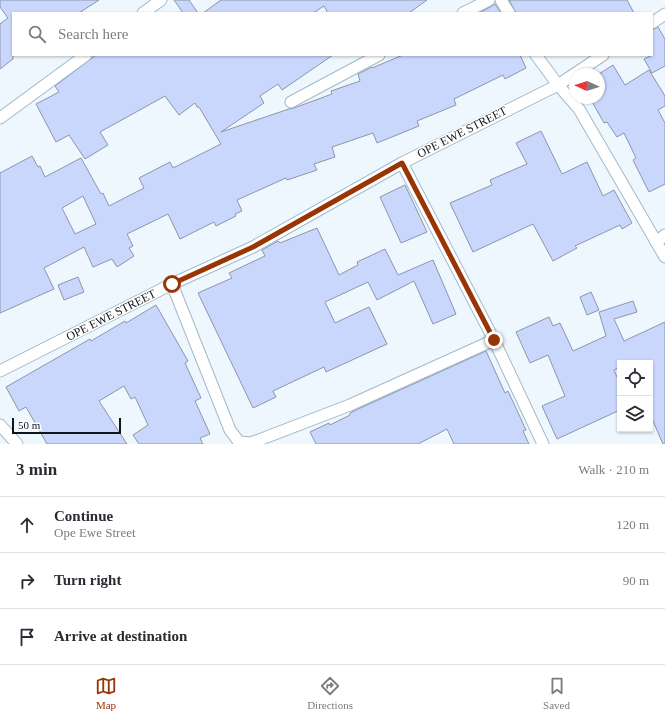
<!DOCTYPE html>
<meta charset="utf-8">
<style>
:root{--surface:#fff;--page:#f7f7f7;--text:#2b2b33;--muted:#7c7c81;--line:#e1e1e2;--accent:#993405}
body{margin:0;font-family:"Times New Roman",serif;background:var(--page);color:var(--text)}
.controls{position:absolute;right:12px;bottom:12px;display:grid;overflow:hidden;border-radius:0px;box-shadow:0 1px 3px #0004}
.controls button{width:36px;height:36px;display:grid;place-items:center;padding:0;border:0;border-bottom:1px solid var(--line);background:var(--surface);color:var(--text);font:20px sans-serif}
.compass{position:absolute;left:569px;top:68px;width:36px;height:36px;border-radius:50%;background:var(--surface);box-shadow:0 1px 3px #0004;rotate:273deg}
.scale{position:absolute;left:12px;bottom:10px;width:109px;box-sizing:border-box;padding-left:4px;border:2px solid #0d161b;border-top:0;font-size:11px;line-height:14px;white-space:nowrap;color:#0d161b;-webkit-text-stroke:3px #fff;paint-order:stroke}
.stop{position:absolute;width:12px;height:12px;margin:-9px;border:3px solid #993405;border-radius:50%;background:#fff}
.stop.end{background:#993405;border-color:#fff;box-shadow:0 1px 4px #0008}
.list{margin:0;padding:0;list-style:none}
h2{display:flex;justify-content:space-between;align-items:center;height:52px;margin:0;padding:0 16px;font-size:17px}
h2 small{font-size:13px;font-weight:400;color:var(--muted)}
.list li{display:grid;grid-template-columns:26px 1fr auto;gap:12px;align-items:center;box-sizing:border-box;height:56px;padding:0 16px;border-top:1px solid var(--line)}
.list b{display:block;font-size:15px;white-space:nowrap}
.list p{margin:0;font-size:13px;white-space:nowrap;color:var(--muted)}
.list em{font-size:13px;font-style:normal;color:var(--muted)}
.icon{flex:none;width:22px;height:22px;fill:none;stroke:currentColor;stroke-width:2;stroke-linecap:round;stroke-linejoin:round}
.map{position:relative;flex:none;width:665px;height:444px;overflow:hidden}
.search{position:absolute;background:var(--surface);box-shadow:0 1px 3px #0004;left:12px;right:12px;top:12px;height:44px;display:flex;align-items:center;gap:10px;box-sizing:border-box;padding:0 14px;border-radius:0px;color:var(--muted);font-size:15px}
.sheet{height:220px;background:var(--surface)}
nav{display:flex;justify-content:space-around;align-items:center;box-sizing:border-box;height:56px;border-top:1px solid var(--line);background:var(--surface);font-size:11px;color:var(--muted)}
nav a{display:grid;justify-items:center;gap:2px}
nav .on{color:var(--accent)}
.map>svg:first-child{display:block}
</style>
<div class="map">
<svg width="665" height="444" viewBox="0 0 665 444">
<rect width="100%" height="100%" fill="#eef7fe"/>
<!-- building -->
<g fill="#c9d7fd" stroke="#8d95ab" fill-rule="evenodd">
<polygon points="0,0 99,0 79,13 13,13 13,59 0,69 0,24 8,18 0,7"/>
<polygon points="174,0 189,0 198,13 183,13"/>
<polygon points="221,0 427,0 409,13 328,13 324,6 313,13 203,13"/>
<polygon points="509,0 627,0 634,13 516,13"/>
<polygon points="495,4 501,13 479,13 492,6"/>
<polygon points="658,27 665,39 665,66 652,73 644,59 652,55 652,30"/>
<path d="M96 55H333L282 90 278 84 260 96 264 103 221 132 289 109 294 108 332 94 331 91 360 81 358 74 372 67V68L403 55H520L526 68 505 79 503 75 454 99 456 105 417 121 419 126 377 143 373 133 332 147 335 157 314 164 317 170 287 180 286 178 237 200 242 211 235 214 236 216 216 226 214 222 180 239 168 214 127 234 133 246 129 248 134 256 117 267 112 259 93 267 84 247 44 268 54 289 0 313V173L32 156 38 167 40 166 45 177 81 158 101 194 103 193 109 206 144 188 139 178 170 162 173 168 221 144 199 107H197L195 103 179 115 165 96 100 132 108 145 85 159 69 135 56 142 36 104 59 92 55 86ZM83 196 96 224 75 234 62 208Z"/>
<polygon points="613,65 625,85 649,70 665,96 665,106 658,110 665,123 665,184 649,192 633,160 636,158 624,133 617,137 607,122 604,123 590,98 599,98 599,74"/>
<polygon points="541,131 562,174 587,162 603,196 614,190 632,223 622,229 620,225 575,246 577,248 553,261 533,224 473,252 450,203 492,185 490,180 527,164 516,143"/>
<polygon points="405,185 427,232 401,243 380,197"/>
<polygon points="317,228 339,275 358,265 357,262 385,249 398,275 433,260 456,314 433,324 414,281 377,300 368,282 325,302 335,323 369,307 387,344 326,372 324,367 273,391 276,397 253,408 198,293 232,278 229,273 265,256 262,250 278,241 280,243"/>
<polygon points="78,277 84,292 64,300 58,285"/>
<polygon points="591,292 599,310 587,315 580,297"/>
<polygon points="633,301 637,312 614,319 624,341 665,322 665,444 663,444 650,414 650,363 620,363 620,367 614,370 620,384 620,410 557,439 542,406 565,396 548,355 530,363 516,332 549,317 553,326 560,323 573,351 606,336 599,312"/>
<polygon points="156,305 188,361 185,363 201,398 195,401 210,434 200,438 203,444 139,444 133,435 148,425 135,397 131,399 124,386 99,401 127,444 47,444 26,407 19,411 6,387 90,339 91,341 125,321 126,323"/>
<polygon points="486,351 505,393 508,391 515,406 526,430 523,431 529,444 454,444 447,429 418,444 316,444 310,432 329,423 330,425 350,415 350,413 356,410"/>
</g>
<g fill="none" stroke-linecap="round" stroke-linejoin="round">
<defs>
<g id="street">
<polyline points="501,0 509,13"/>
<polyline points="143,13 161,0"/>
<polyline points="463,13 489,0"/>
<polyline points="652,23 665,14"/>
<polyline points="536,55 558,85 579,109 665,257"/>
<polyline points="291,102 379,55"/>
<polyline points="0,118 86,55"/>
<polyline points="402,163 494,340 543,444"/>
<polyline points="656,242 665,235"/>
<polyline points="172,284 230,430 239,442 251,443 350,405 494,340"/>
<polyline points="0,371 172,284 253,247 402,163 558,85 603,55"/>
<polyline points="0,425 17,444"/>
</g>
</defs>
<!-- street casing -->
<use href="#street" stroke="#a2bac9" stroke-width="13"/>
<!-- street -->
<use href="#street" stroke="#fff" stroke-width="11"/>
</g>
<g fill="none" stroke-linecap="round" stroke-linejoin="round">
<!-- route -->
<polyline stroke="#993405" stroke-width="5" points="172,284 253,247 402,163 494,340"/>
</g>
<g text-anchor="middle" stroke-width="3" stroke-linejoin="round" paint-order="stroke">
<!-- street labels -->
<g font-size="12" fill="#0d161b" stroke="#fff">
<text transform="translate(462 132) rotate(-27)" y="4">OPE EWE STREET</text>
<text transform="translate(111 315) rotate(-27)" y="4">OPE EWE STREET</text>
</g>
</g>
</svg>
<div class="controls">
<button><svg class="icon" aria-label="locate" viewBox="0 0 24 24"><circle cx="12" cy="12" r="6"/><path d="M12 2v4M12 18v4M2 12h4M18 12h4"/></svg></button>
<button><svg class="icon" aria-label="layers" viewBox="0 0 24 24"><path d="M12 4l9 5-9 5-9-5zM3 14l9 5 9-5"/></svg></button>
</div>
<svg class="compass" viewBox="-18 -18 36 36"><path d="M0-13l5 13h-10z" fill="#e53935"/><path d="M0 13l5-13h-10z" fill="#7c7c81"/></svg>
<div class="scale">50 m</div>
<div class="stop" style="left:172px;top:284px"></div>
<div class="stop end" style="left:494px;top:340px"></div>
<div class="search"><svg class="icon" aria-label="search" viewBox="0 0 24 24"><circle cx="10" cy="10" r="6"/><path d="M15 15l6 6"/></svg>Search here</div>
</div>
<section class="sheet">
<h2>3 min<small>Walk · 210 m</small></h2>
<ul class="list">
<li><svg class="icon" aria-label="ahead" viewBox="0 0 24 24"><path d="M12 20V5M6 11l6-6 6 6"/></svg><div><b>Continue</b><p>Ope Ewe Street</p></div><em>120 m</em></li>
<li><svg class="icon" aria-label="right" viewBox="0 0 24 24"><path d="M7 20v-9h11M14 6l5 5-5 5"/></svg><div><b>Turn right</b></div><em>90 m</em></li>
<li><svg class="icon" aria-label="arrive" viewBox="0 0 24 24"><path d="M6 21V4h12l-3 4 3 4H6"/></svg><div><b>Arrive at destination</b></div></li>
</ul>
</section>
<nav>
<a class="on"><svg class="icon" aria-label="map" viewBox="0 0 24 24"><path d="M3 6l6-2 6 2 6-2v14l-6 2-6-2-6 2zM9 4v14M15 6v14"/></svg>Map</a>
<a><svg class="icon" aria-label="directions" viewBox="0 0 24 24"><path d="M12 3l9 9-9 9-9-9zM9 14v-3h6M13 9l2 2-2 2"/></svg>Directions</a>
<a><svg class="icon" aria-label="saved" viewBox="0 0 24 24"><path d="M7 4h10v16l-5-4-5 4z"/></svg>Saved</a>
</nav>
